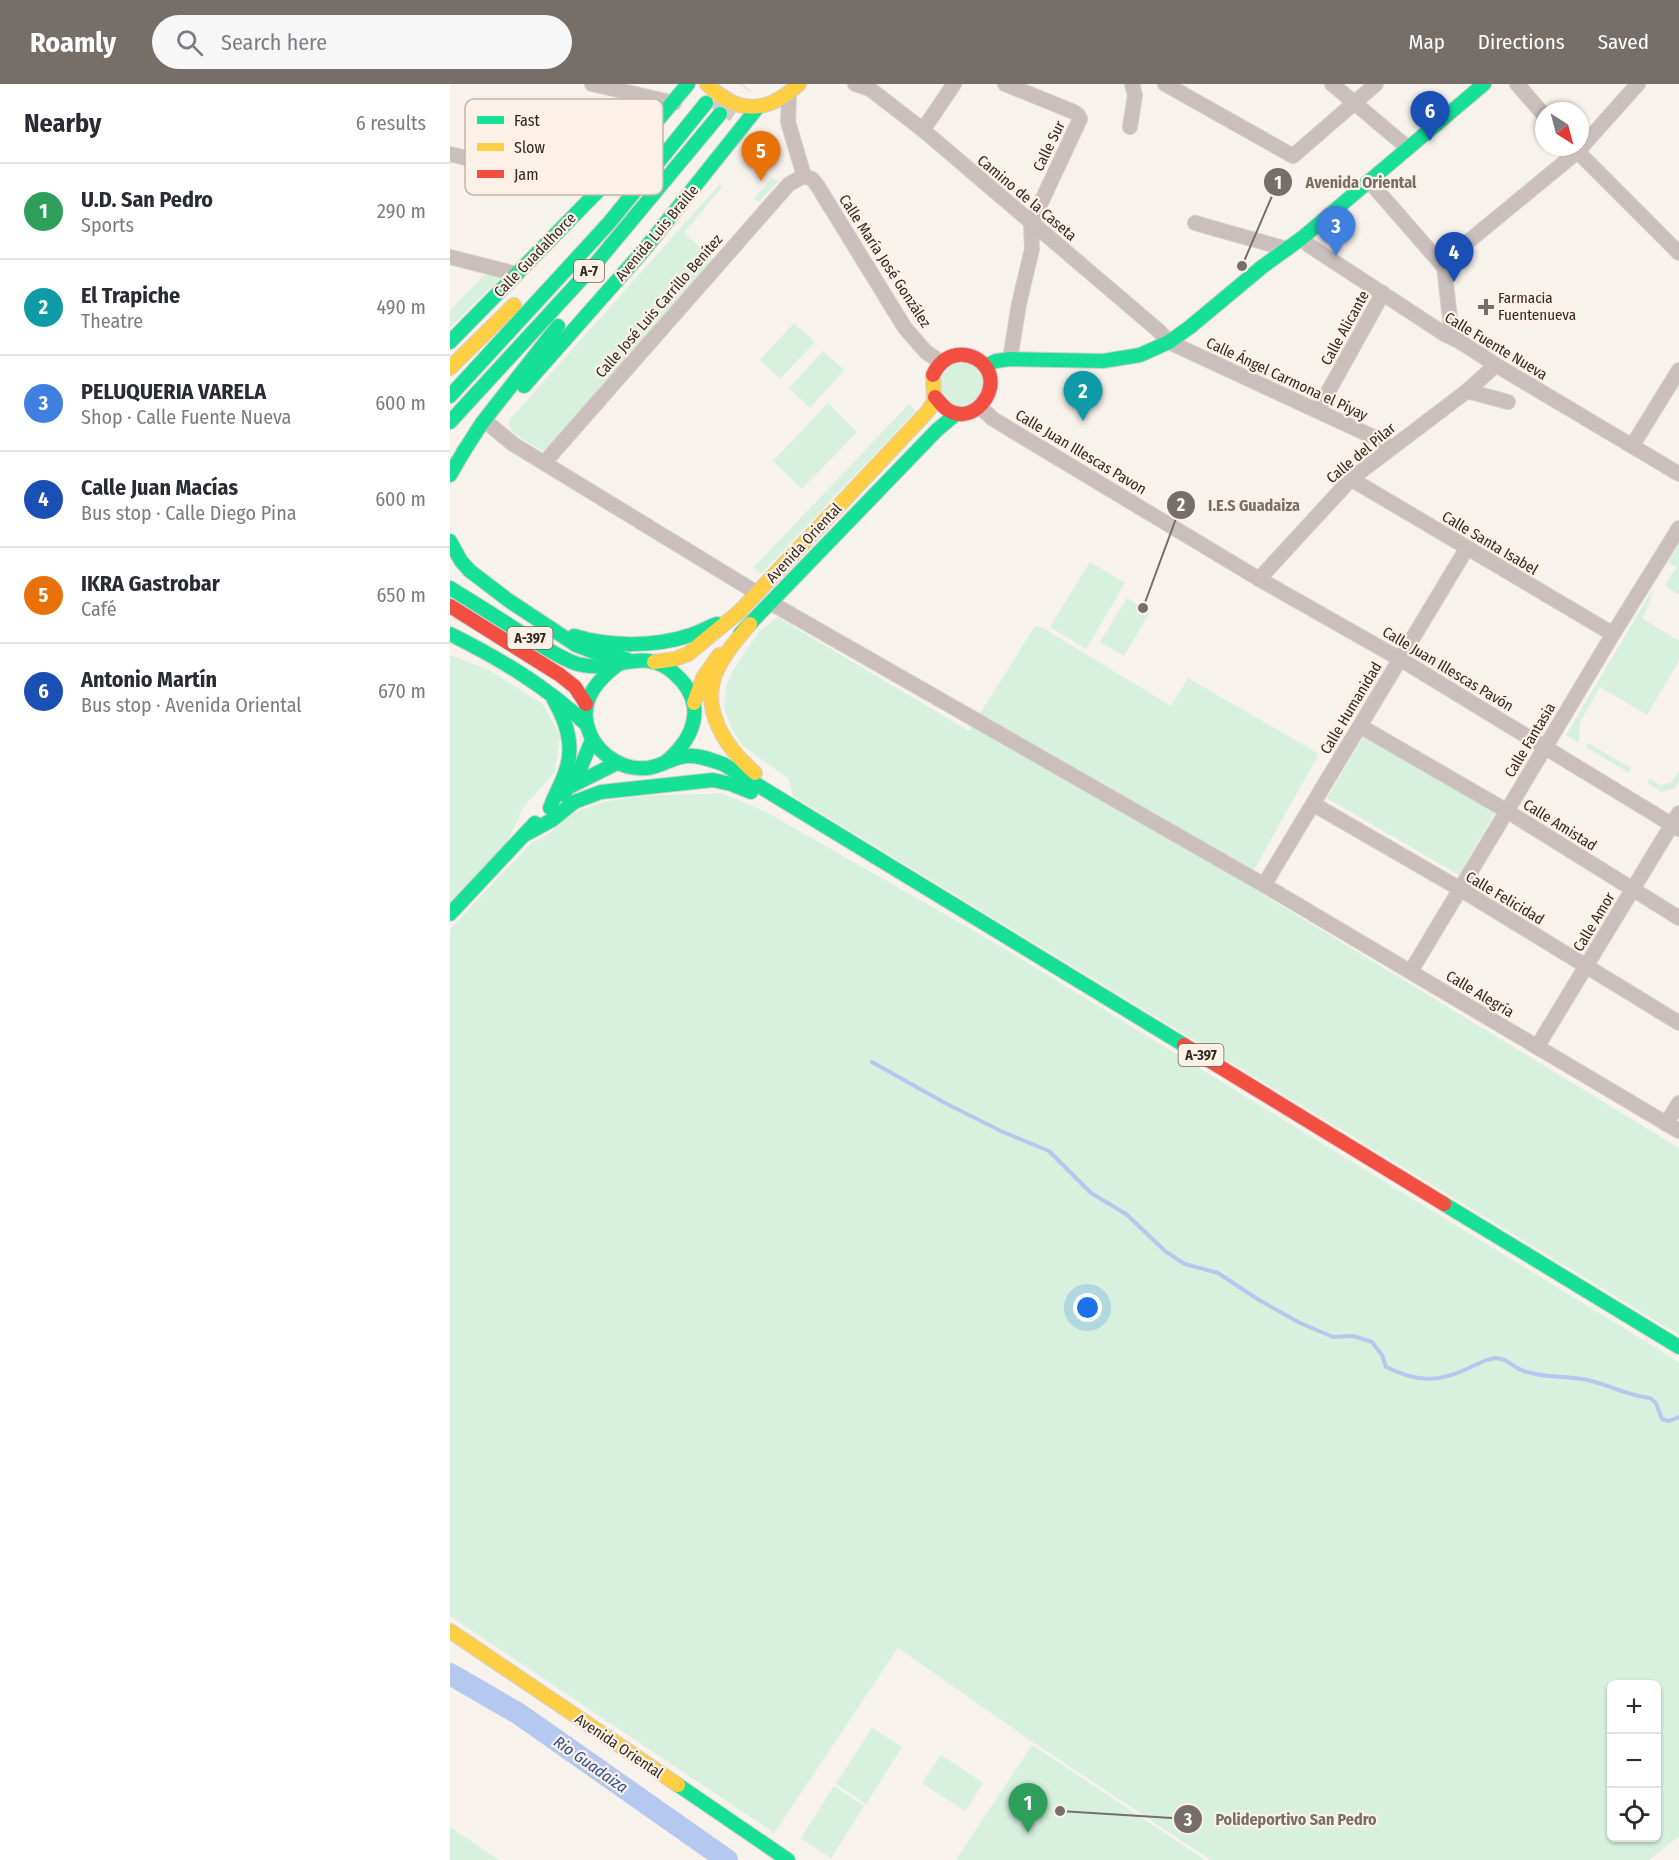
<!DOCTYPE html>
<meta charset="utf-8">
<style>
:root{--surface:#fff;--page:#f7f7f7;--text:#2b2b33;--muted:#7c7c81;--line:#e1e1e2;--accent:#766f69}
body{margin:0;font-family:"Fira Sans Condensed",sans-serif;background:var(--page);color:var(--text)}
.controls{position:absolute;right:18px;bottom:18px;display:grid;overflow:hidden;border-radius:9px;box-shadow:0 2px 4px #0004}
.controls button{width:54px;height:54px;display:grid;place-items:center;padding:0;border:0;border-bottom:2px solid var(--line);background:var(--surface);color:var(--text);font:30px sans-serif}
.compass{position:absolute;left:1085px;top:18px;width:54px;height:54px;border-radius:50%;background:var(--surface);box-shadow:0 2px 4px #0004;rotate:144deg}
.you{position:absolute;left:638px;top:1224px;width:21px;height:21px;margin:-15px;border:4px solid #fff;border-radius:50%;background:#1a73e8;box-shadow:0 0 0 9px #1a73e833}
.badge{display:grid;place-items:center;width:39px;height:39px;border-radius:50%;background:var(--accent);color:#fff;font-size:20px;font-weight:700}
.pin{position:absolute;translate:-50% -50px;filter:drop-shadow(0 2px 3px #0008)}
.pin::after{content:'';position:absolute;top:32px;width:21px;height:18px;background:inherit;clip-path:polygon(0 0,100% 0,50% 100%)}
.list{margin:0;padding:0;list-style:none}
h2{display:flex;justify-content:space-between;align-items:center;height:78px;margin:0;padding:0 24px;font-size:26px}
h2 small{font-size:20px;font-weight:400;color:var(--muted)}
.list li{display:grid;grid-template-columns:39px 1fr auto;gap:18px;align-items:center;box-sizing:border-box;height:96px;padding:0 24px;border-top:2px solid var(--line)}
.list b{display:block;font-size:22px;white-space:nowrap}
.list p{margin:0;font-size:20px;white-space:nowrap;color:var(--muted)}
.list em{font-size:20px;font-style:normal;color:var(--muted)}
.icon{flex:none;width:33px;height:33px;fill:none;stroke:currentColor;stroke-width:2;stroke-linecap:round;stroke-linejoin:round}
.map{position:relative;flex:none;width:1229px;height:1776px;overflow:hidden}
header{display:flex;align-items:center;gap:36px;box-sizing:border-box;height:84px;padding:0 30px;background:var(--accent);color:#fff}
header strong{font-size:28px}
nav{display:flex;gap:33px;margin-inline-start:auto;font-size:21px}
.search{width:420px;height:54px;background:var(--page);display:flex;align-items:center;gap:15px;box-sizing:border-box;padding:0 21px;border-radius:33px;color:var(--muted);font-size:22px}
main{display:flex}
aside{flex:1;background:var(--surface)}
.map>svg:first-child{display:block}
</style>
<header>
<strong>Roamly</strong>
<div class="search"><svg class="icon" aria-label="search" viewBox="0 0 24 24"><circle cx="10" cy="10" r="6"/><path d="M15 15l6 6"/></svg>Search here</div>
<nav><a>Map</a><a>Directions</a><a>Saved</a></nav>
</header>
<main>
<aside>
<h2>Nearby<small>6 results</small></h2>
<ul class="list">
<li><span class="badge" style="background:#2e9e5b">1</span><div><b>U.D. San Pedro</b><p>Sports</p></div><em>290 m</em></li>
<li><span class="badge" style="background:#0f9aa8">2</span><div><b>El Trapiche</b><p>Theatre</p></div><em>490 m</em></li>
<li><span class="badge" style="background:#3f7fe0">3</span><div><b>PELUQUERIA VARELA</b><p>Shop · Calle Fuente Nueva</p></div><em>600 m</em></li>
<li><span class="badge" style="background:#1a4fb4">4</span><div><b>Calle Juan Macías</b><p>Bus stop · Calle Diego Pina</p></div><em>600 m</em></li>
<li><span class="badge" style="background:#e8710a">5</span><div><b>IKRA Gastrobar</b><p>Café</p></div><em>650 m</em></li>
<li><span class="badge" style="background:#1a4fb4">6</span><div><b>Antonio Martín</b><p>Bus stop · Avenida Oriental</p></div><em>670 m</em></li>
</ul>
</aside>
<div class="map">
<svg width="1229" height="1776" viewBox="0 0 1229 1776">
<rect width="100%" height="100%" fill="#f8f2ec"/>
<!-- green -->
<g fill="#d8f0de" fill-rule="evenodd">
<polygon points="322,93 328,97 309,118 304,115"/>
<polygon points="269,101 272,103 234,149 266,177 97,366 92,367 62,348 59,340 61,334"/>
<polygon points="38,188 52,192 0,244 0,226"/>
<polygon points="344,239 365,258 330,295 310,276"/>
<polygon points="373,267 394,286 360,324 339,304"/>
<path d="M516 279C537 288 535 299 527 317L507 323 491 311V290L501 280Z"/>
<polygon points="378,319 407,348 352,405 323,377"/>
<polygon points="459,320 466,327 311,490 304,483"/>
<polygon points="1229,460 1229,511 1215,502 1226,483 1218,478"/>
<polygon points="640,478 675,499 636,565 600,543"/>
<polygon points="1203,505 1198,523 1192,534 1229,557 1229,576 1197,631 1150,603 1130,638 1129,659 1116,651"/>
<polygon points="677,514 700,528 674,572 650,558"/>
<polygon points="327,533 519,647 585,542 593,544 721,622 738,594 869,670 796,800 1229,1064 1229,1251 343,712 339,695 293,662 282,646 274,624 276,601 285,583 309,548"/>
<polygon points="0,571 39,586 93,620 110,652 105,688 73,724 57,758 0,818"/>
<polygon points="914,652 1045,729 1009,791 877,714"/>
<polygon points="1138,659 1181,684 1179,689 1136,663"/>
<polygon points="1229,686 1229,697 1225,704 1211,708 1198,699 1200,695 1211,701 1222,698"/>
<path d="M271 709 318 729 545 859 1229 1278V1752L1199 1776H761L584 1659 448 1564 324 1749 0 1532V845L82 758C104 752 111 734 128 727 171 708 224 712 271 709ZM1162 1600H1206V1754H1162Z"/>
<polygon points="422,1644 452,1663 416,1720 386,1700"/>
<polygon points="582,1661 602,1674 755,1776 506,1776"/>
<polygon points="491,1671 533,1699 515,1727 472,1699"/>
<polygon points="384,1702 414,1722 381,1774 351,1754"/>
<polygon points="0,1743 49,1776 0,1776"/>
</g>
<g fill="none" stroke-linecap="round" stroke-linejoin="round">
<!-- stream -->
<path stroke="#b5c8ef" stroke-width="4" d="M422 978 495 1019 553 1048 599 1067 641 1109 676 1130 715 1167 735 1180 768 1189 809 1216 850 1239 883 1253 903 1252 922 1258 932 1271 936 1283C967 1298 988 1299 1019 1284 1028 1280 1036 1275 1045 1274 1058 1274 1063 1284 1074 1287 1093 1294 1114 1292 1133 1295 1156 1299 1177 1312 1200 1314L1206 1319 1212 1335 1219 1337 1229 1333"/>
<!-- river -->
<polyline stroke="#b5c8ef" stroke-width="22" points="0,1590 69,1630 277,1776"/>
<!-- highway-tunnel -->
<polyline stroke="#d0cac4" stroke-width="24" stroke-dasharray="24 12" stroke-linecap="butt" points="270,30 291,0"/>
<defs>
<g id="street">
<polyline points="142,0 224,19"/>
<polyline points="405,0 420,5 473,46 709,247 719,258 930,356 940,364"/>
<polyline points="555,0 624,28 628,31 630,35 581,140 582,165 569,220 560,275"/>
<polyline points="715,0 843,72 926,0"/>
<polyline points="882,0 958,64"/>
<polyline points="1067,0 1094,31"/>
<polyline points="339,11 338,38 354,92"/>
<polyline points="680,43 685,11 682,0"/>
<polyline points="473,46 504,0"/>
<polyline points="1123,63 1229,169"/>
<polyline points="0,70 149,106"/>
<polyline points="354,92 362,95 367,101 455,244 476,268 491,278"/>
<polyline points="919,97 994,183 1001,243 1009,257"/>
<polyline points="745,139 837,165"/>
<polyline points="852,154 860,162 996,251 1009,257 1046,281 1229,390"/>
<polyline points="0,173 67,190"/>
<polyline points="991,180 1127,68 1188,0"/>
<polyline points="1017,307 1058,318"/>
<polyline points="531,324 543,335 809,495 950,575 1229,745"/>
<polyline points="868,326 933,209"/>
<polyline points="39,340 63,360 307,509"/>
<polyline points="1182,362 1229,286"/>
<polyline points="94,379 339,100 354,92"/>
<polyline points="901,395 1163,550"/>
<polyline points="809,495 901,395 1017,307 1046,281"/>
<polyline points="321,519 814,801 1229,1047"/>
<polyline points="910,642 1057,727 1229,834"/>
<polyline points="863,720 1010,805 1229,939"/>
<polyline points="814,801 1017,464"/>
<polyline points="961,887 1163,550 1229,444"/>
<polyline points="1087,963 1229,729"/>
<polyline points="1216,1040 1229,1019"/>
</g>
<g id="fast">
<polyline points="0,258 149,106 238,0"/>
<polyline points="535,282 546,277 560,275 653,277 690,271 719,258 740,243 812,183 852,154 1034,0"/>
<polyline points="74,302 194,166 308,23"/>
<polyline points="0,312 159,139 256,19"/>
<polyline points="0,338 147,178 270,30"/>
<polyline points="14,367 32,339 108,242"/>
<polyline points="0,391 14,367"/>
<polyline points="0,457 11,477 20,487 58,516 126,561 144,568 176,575"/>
<path d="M0 504C21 517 42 530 62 543 81 555 101 569 122 578 162 594 192 558 226 591 235 599 242 610 244 622 247 645 233 663 217 677"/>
<path d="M0 550C50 575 96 602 137 641"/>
<polyline points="290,550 487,346 506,330"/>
<path d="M124 552C160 563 205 563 241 551 250 548 258 543 267 540"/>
<path d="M166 582C149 595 133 612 136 635 140 665 168 687 198 684 212 682 223 673 237 672 250 671 261 676 273 680L734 961"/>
<polyline points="121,702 167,679"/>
<polyline points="113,711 130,685 142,656"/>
<path d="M100 724C104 712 111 701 115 689 125 663 117 639 104 616"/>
<polyline points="76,750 102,736 124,718 151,708 263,696 281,700 301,708"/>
<polyline points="0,830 85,739"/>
<polyline points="994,1120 1229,1263"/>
<polyline points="228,1701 338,1776"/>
</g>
<g id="slow">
<path d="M257 0C288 31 317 30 349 0"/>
<polyline points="0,284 64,221"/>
<path d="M300 540C288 554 275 569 267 586 249 625 276 664 305 689"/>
<polyline points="204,578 225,575 238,570 289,528 478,327 484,317 483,291"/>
<polyline points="244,619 253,594 269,571"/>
<polyline points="0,1547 228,1701"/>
</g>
<g id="jam">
<path d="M483 291C488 280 496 273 507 271 514 270 519 271 525 274 561 293 527 345 498 326 493 323 489 317 485 313"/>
<polyline points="0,522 110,591 125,603 136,620"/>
<polyline points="734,961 994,1120"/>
</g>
</defs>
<!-- street casing -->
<use href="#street" stroke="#d3cec9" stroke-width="16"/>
<!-- fast casing -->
<use href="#fast" stroke="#d3cec9" stroke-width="16"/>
<!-- slow casing -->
<use href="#slow" stroke="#d3cec9" stroke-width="16"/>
<!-- jam casing -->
<use href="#jam" stroke="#d3cec9" stroke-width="16"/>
<!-- street -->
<use href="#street" stroke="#cabfbc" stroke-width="14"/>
<!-- fast -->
<use href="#fast" stroke="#16e098" stroke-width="14"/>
<!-- slow -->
<use href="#slow" stroke="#ffcf43" stroke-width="14"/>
<!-- jam -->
<use href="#jam" stroke="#f24e42" stroke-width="14"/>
</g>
<!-- markers -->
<path fill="#766f69" stroke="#fdf1e7" stroke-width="2" d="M1033 214h6v6h6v6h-6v6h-6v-6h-6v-6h6z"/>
<g text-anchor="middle" stroke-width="4.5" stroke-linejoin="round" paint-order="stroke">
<!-- shield labels -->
<g fill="#fdf1e7" stroke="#6e655e" stroke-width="1.5">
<rect x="124" y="176" width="30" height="22" rx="4.5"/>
<rect x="57.5" y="543" width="45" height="22" rx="4.5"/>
<rect x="728.5" y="960" width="45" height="22" rx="4.5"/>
</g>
<g font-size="14" font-weight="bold" fill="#302923">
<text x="139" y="192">A-7</text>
<text x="80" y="559">A-397</text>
<text x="751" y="976">A-397</text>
</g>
<!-- street labels -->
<g font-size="15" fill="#302923" stroke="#fdf1e7">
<text transform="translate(599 62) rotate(-64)" y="5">Calle Sur</text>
<text transform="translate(577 114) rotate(40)" y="5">Camino de la Caseta</text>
<text transform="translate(207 149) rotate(-50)" y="5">Avenida Luis Braille</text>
<text transform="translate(85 171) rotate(-46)" y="5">Calle Guadalhorce</text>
<text transform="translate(435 177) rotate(57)" y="5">Calle María José González</text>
<text transform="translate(209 222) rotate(-49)" y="5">Calle José Luis Carrillo Benítez</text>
<text transform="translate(895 244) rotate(-61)" y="5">Calle Alicante</text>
<text transform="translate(1046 262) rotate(31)" y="5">Calle Fuente Nueva</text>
<text transform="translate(837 295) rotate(25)" y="5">Calle Ángel Carmona el Piyay</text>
<text transform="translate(631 368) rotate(31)" y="5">Calle Juan Illescas Pavon</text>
<text transform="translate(911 369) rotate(-40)" y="5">Calle del Pilar</text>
<text transform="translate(354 459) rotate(-47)" y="5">Avenida Oriental</text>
<text transform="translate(1040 459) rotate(31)" y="5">Calle Santa Isabel</text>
<text transform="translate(998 585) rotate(31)" y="5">Calle Juan Illescas Pavón</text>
<text transform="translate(901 624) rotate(-59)" y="5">Calle Humanidad</text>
<text transform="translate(1080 656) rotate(-59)" y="5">Calle Fantasia</text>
<text transform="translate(1110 741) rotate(32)" y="5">Calle Amistad</text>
<text transform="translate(1055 814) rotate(31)" y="5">Calle Felicidad</text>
<text transform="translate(1144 838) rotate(-59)" y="5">Calle Amor</text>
<text transform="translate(1030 910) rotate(31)" y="5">Calle Alegría</text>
<text transform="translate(169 1662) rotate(34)" y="5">Avenida Oriental</text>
</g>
<!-- poi labels -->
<g font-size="15" fill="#302923" stroke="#fdf1e7" text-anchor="start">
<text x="1048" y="219">Farmacia<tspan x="1048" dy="17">Fuentenueva</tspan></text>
</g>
<!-- water labels -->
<g font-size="16" font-style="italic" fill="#2b4c91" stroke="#fdf1e7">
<text transform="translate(141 1680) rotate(35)" y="6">Rio Guadaiza</text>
</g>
</g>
<!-- legend -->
<rect x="15" y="15" width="198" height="96" rx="9" fill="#fdf1e7" stroke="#c0b5ac" stroke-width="1.5"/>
<rect x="27" y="32" width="27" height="8" fill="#16e098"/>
<rect x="27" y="59" width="27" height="8" fill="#ffcf43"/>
<rect x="27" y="86" width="27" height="8" fill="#f24e42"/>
<g font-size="16" fill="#302923">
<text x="64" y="42">Fast</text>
<text x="64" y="69">Slow</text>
<text x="64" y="96">Jam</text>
</g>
<!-- callouts -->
<path fill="none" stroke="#766f69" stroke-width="2" d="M792 182L828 98M693 524L731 421M610 1727L738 1735"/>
<g fill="#766f69" stroke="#fdf1e7" stroke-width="2">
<circle cx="792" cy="182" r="6"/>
<circle cx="693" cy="524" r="6"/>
<circle cx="610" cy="1727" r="6"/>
<circle cx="828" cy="98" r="15"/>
<circle cx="731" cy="421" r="15"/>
<circle cx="738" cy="1735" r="15"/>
</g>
<g font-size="18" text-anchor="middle" font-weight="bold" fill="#fff">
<text x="828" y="105">1</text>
<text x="731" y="427">2</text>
<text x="738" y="1742">3</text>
</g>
<g font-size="16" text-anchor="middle" font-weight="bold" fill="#766f69" stroke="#fdf1e7" stroke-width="4.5" stroke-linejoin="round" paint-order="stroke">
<text x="911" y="104">Avenida Oriental</text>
<text x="804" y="427">I.E.S Guadaiza</text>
<text x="846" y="1741">Polideportivo San Pedro</text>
</g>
</svg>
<div class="controls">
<button>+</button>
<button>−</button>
<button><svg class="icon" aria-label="locate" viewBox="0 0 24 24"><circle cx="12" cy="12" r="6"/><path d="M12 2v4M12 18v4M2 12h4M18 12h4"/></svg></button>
</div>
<svg class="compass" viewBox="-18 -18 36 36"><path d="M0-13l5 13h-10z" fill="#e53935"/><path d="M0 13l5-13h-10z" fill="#7c7c81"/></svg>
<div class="you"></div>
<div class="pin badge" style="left:578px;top:1749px;background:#2e9e5b">1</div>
<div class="pin badge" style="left:633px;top:337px;background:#0f9aa8">2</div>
<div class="pin badge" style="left:886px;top:172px;background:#3f7fe0">3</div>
<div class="pin badge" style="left:1004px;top:198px;background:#1a4fb4">4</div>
<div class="pin badge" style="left:311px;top:97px;background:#e8710a">5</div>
<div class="pin badge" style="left:980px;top:57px;background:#1a4fb4">6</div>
</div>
</main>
